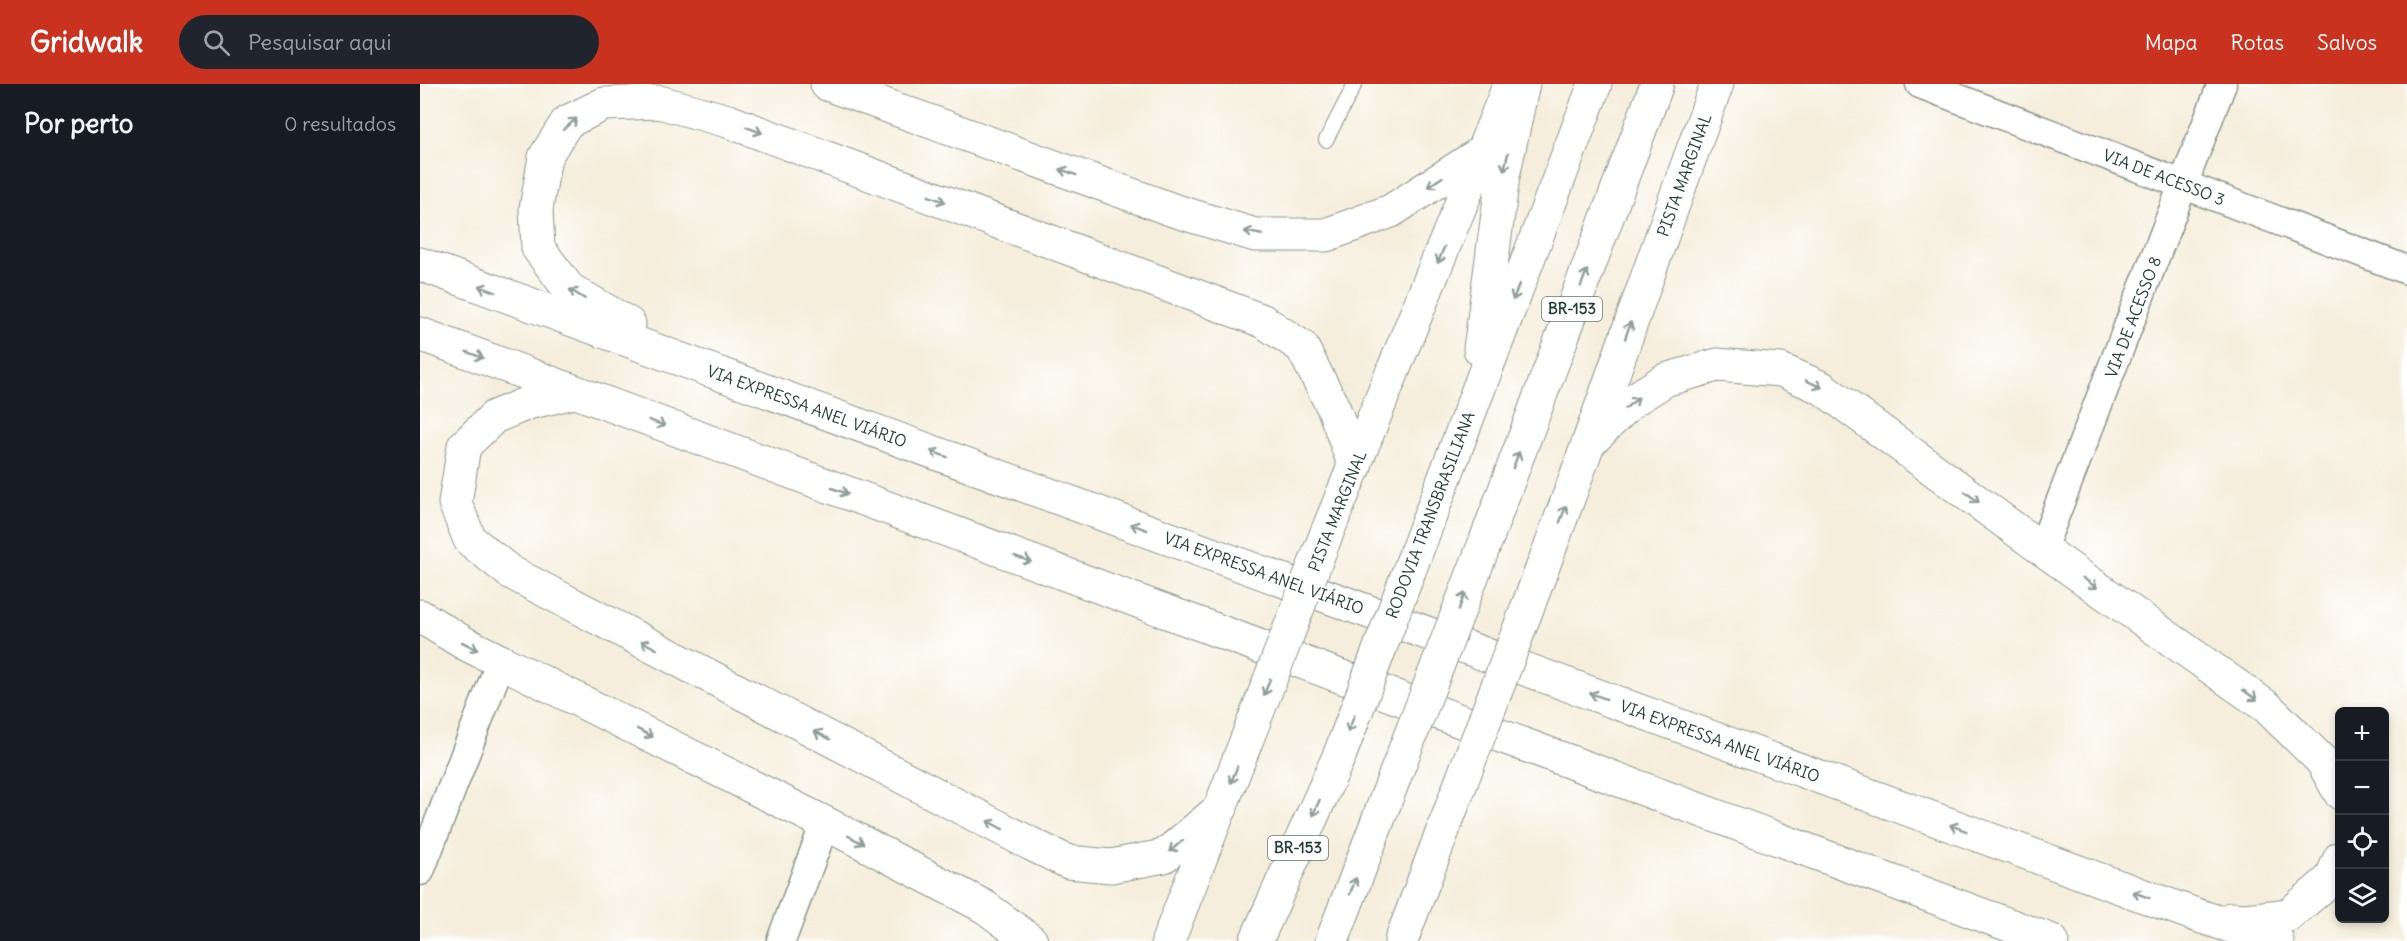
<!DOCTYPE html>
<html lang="pt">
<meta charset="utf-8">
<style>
:root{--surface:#171b24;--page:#20242c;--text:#f1f3f6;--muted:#9ea1a6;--line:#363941;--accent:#c8321e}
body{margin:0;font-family:Delius,sans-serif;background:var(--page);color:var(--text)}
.controls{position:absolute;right:18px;bottom:18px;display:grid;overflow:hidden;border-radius:9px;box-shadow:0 3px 9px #0003}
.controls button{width:54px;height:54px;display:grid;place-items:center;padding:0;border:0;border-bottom:2px solid var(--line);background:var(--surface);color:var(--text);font:30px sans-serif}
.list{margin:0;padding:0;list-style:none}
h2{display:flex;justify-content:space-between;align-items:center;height:78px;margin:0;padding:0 24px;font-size:26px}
h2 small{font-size:20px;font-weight:400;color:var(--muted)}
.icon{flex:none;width:33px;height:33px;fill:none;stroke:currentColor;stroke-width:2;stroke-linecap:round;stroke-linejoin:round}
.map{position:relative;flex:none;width:1987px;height:857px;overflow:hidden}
header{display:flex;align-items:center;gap:36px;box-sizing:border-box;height:84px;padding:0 30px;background:var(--accent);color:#fff}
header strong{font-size:28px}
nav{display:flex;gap:33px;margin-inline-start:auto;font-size:21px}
.search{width:420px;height:54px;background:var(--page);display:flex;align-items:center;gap:15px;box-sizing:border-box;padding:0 21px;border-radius:33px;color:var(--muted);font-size:22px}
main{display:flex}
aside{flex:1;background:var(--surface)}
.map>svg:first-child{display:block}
</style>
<header>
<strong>Gridwalk</strong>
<div class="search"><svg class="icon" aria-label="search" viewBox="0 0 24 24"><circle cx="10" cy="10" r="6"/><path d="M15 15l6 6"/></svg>Pesquisar aqui</div>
<nav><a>Mapa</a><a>Rotas</a><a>Salvos</a></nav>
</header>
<main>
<aside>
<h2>Por perto<small>0 resultados</small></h2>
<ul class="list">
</ul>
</aside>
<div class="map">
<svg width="1987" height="857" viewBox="0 0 1987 857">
<rect width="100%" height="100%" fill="#fff"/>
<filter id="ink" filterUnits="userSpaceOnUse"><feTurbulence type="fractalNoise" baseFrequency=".0167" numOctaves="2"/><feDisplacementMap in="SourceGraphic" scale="12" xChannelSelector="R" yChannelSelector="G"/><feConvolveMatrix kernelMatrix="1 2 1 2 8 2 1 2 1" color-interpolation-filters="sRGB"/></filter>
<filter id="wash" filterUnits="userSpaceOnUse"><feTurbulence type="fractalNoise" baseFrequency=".008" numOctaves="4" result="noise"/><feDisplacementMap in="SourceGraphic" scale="24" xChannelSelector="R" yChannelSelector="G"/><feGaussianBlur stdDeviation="1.35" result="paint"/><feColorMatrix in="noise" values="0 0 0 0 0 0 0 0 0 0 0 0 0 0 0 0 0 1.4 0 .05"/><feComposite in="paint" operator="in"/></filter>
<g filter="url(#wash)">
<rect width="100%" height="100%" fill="#f5eedc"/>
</g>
<g filter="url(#ink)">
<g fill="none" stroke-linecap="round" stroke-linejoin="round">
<defs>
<polyline id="service" points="906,56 935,0"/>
<g id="minor">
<polyline points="1500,0 1987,186"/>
<polyline points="1622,465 1802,0"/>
<polyline points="0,787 81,577"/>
<polyline points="361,857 405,739"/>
</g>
<g id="secondary">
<polyline points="906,451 1090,0"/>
<path d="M1122 485C1183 324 1237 161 1297 0"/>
<polyline points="748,857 834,637"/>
<polyline points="981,857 1036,712"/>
</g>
<g id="trunk">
<polyline points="407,0 753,126 835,151 906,151 971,127 1064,67"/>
<polyline points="0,180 1776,831 1857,857"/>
<polyline points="209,240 149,205 118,164 116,125 125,73 147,38 184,20 239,18 308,37 843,237 882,263 914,325 935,383"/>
<polyline points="0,250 1632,857"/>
<polyline points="154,308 108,319 74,333 44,362 35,419 50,456 90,488 611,760 648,778 691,782 744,772 801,724"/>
<polyline points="1169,359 1212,317 1245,296 1297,281 1361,286 1402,304 1622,465 1847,623 1902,677 1920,709"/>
<polyline points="0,532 44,559 405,739 565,823 611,857"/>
<polyline points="1811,835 1826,836 1869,831 1911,795 1920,774"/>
</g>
<g id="motorway">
<polyline points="1060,265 1083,92 1103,0"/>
<polyline points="1068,451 1237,0"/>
<polyline points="989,487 1175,0"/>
<polyline points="836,857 920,670"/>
<polyline points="912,857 976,689"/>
</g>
</defs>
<!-- service casing -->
<use href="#service" stroke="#8a9688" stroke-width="16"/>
<!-- minor casing -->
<use href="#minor" stroke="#8a9688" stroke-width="31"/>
<!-- secondary casing -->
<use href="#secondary" stroke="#8a9688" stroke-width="35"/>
<!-- trunk casing -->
<use href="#trunk" stroke="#8a9688" stroke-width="35"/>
<!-- motorway casing -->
<use href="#motorway" stroke="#8a9688" stroke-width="35"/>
<!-- service -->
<use href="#service" stroke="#fff" stroke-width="14"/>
<!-- minor -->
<use href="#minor" stroke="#fff" stroke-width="28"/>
<!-- secondary -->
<use href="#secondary" stroke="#fff" stroke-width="33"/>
<!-- trunk -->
<use href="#trunk" stroke="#fff" stroke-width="33"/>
<!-- motorway -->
<use href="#motorway" stroke="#fff" stroke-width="33"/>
<defs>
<g id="secondary-bridge">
<polyline points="834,637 906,451"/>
<polyline points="1036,712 1122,485"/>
</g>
<g id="motorway-bridge">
<polyline points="920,670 989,487"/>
<polyline points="976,689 1068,451"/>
</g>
</defs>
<!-- secondary-bridge casing -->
<use href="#secondary-bridge" stroke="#8a9688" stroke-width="35" stroke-linecap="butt"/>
<!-- motorway-bridge casing -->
<use href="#motorway-bridge" stroke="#8a9688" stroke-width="35" stroke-linecap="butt"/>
<!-- secondary-bridge -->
<use href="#secondary-bridge" stroke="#fff" stroke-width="33"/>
<!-- motorway-bridge -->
<use href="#motorway-bridge" stroke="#fff" stroke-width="33"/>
</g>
<!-- one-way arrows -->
<defs><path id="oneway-shaft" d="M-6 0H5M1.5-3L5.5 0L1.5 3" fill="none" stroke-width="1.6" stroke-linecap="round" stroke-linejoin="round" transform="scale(1.5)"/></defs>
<g stroke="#8f9e9a">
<use href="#oneway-shaft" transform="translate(150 40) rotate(-41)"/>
<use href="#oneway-shaft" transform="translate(334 46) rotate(21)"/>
<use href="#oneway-shaft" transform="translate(1086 78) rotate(103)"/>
<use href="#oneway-shaft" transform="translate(648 88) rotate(-160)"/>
<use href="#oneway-shaft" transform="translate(1015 98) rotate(147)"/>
<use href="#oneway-shaft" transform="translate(517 115) rotate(21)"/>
<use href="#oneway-shaft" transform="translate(833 149) rotate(-169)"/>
<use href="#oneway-shaft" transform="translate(1021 171) rotate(112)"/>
<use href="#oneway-shaft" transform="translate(1164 194) rotate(-69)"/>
<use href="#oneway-shaft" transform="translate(67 205) rotate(-160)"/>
<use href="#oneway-shaft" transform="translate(1096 208) rotate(111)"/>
<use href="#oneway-shaft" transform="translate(157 210) rotate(-148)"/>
<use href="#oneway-shaft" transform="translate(1208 246) rotate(-71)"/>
<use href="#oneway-shaft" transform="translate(55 271) rotate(21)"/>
<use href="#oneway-shaft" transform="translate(1394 300) rotate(24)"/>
<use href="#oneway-shaft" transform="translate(1212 319) rotate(-39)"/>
<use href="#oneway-shaft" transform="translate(237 339) rotate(20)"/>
<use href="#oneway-shaft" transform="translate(519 370) rotate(-160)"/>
<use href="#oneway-shaft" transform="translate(1096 376) rotate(-69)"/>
<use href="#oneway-shaft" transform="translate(420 407) rotate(20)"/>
<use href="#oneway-shaft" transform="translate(1552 413) rotate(36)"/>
<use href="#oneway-shaft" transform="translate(1143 430) rotate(-69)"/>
<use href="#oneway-shaft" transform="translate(719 443) rotate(-160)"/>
<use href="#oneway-shaft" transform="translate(603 475) rotate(20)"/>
<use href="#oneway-shaft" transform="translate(1670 499) rotate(35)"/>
<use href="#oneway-shaft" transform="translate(1042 517) rotate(-69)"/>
<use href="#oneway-shaft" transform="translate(229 561) rotate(-152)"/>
<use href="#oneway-shaft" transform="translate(50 562) rotate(27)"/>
<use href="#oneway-shaft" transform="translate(847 603) rotate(111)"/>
<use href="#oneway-shaft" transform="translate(1830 611) rotate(35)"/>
<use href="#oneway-shaft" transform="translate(1178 612) rotate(-160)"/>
<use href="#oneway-shaft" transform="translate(931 640) rotate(111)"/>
<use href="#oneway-shaft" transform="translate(225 649) rotate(27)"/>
<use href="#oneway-shaft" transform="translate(402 651) rotate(-152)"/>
<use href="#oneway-shaft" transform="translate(814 691) rotate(111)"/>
<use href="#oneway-shaft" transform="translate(896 724) rotate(114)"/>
<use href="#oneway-shaft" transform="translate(575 741) rotate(-152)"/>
<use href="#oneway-shaft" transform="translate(1538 744) rotate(-160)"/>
<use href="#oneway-shaft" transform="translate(436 756) rotate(28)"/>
<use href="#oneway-shaft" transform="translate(756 762) rotate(140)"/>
<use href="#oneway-shaft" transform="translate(933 802) rotate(-69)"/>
<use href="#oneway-shaft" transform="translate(1721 811) rotate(-160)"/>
</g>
</g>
<g text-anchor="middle" stroke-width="4.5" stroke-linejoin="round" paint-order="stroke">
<!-- shield labels -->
<g fill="#fff" stroke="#627771" stroke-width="1.5">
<rect x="1122" y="213" width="60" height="24" rx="4.5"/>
<rect x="848" y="752" width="60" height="24" rx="4.5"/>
</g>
<g font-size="15" font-weight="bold" fill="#1f3d34">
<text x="1152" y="230">BR-153</text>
<text x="878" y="769">BR-153</text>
</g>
<!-- street labels -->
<g font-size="16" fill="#1f3d34" stroke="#fff">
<text transform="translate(1264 91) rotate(-70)" y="6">PISTA MARGINAL</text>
<text transform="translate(1744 93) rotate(21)" y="6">VIA DE ACESSO 3</text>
<text transform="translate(1713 233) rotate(-69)" y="6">VIA DE ACESSO 8</text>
<text transform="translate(387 322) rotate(20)" y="6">VIA EXPRESSA ANEL VIÁRIO</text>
<text transform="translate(917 427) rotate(-68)" y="6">PISTA MARGINAL</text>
<text transform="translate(1010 431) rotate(-69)" y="6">RODOVIA TRANSBRASILIANA</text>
<text transform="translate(844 489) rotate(20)" y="6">VIA EXPRESSA ANEL VIÁRIO</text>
<text transform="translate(1300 657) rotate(20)" y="6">VIA EXPRESSA ANEL VIÁRIO</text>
</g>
</g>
</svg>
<div class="controls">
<button>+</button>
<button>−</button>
<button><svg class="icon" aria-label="locate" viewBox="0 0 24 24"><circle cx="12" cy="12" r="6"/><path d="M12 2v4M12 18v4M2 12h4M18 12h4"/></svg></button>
<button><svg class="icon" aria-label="layers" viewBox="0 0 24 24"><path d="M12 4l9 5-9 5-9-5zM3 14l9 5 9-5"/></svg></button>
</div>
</div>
</main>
